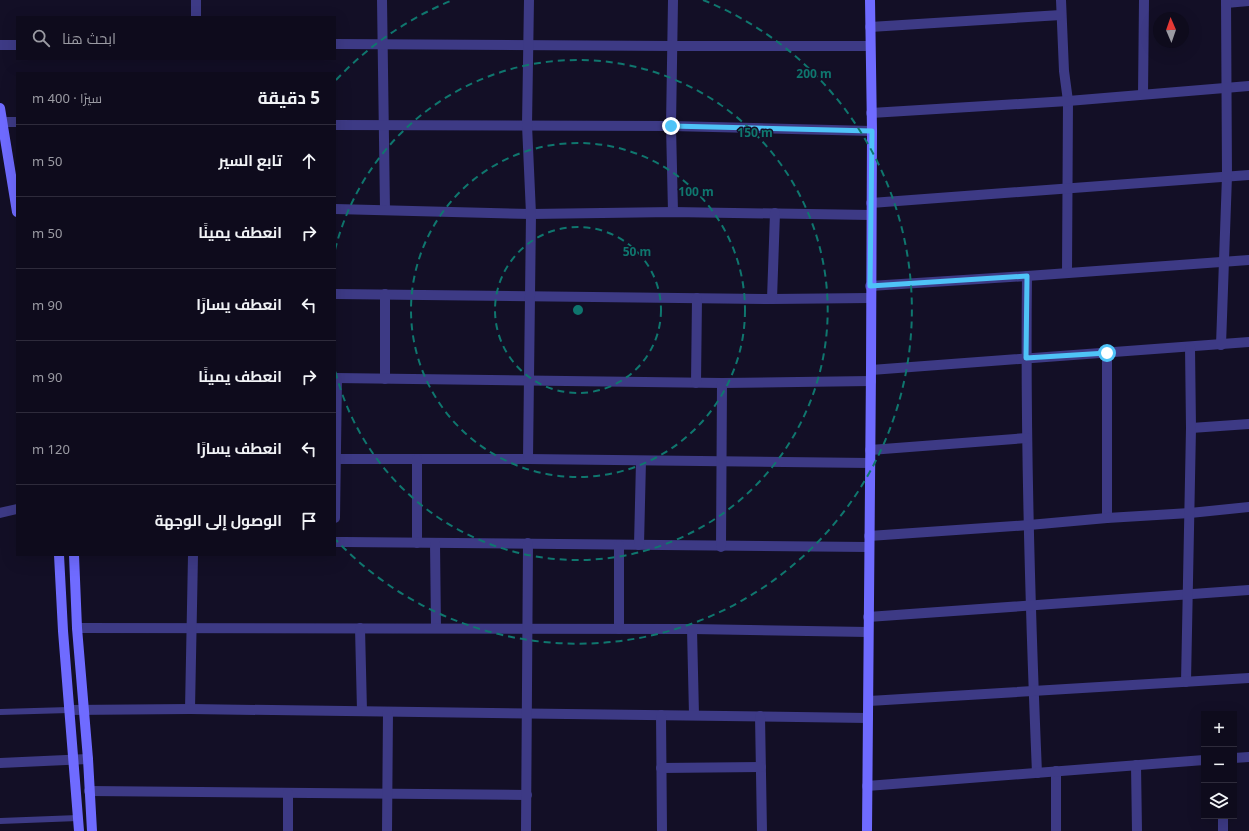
<!DOCTYPE html>
<html lang="ar">
<meta charset="utf-8">
<style>
:root{--surface:#0e0b1c;--page:#171425;--text:#f1f3f6;--muted:#9b9ba3;--line:#2e2b3b}
body{margin:0;font-family:"Noto Sans",Cairo,sans-serif;background:var(--page);color:var(--text);direction:rtl}
.controls{position:absolute;right:12px;bottom:12px;display:grid;overflow:hidden;border-radius:0px;box-shadow:0 4px 16px #0002}
.controls button{width:36px;height:36px;display:grid;place-items:center;padding:0;border:0;border-bottom:1px solid var(--line);background:var(--surface);color:var(--text);font:20px sans-serif}
.compass{position:absolute;left:1153px;top:12px;width:36px;height:36px;border-radius:50%;background:var(--surface);box-shadow:0 4px 16px #0002;rotate:358deg}
.stop{position:absolute;width:12px;height:12px;margin:-9px;border:3px solid #4fc3f7;border-radius:50%;background:#fff}
.stop.end{background:#4fc3f7;border-color:#fff;box-shadow:0 1px 4px #0008}
.list{margin:0;padding:0;list-style:none}
h2{display:flex;justify-content:space-between;align-items:center;height:52px;margin:0;padding:0 16px;font-size:17px}
h2 small{font-size:13px;font-weight:400;color:var(--muted)}
.list li{display:grid;grid-template-columns:26px 1fr auto;gap:12px;align-items:center;box-sizing:border-box;height:72px;padding:0 16px;border-top:1px solid var(--line)}
.list b{display:block;font-size:15px;white-space:nowrap}
.list em{font-size:13px;font-style:normal;color:var(--muted)}
.icon{flex:none;width:22px;height:22px;fill:none;stroke:currentColor;stroke-width:2;stroke-linecap:round;stroke-linejoin:round}
.map{position:relative;flex:none;width:1249px;height:831px;overflow:hidden;direction:ltr}
.search{position:absolute;background:var(--surface);box-shadow:0 4px 16px #0002;left:16px;top:16px;width:320px;height:44px;display:flex;align-items:center;gap:10px;box-sizing:border-box;padding:0 14px;border-radius:0px;color:var(--muted);font-size:15px}
.panel{position:absolute;background:var(--surface);box-shadow:0 4px 16px #0002;left:16px;top:72px;width:320px;height:484px;border-radius:0px;direction:rtl}
.map>svg:first-child{display:block}
</style>
<div class="map">
<svg width="1249" height="831" viewBox="0 0 1249 831">
<rect width="100%" height="100%" fill="#130f26"/>
<g fill="none" stroke-linecap="round" stroke-linejoin="round">
<!-- lane -->
<g stroke="#3d3a85" stroke-width="6">
<polyline points="0,712 69,710"/>
<polyline points="0,821 78,818"/>
</g>
<!-- street -->
<g stroke="#3d3a85" stroke-width="10">
<polyline points="382,0 385,210"/>
<polyline points="673,0 671,126 673,212"/>
<polyline points="1061,0 1064,71 1068,101 1067,273"/>
<polyline points="1226,3 1249,1"/>
<polyline points="196,17 196,0"/>
<polyline points="870,27 1061,15"/>
<polyline points="335,44 673,46 870,46"/>
<polyline points="0,45 17,45"/>
<polyline points="1143,94 1144,0"/>
<polyline points="871,113 1068,101 1249,86"/>
<polyline points="2,122 17,122"/>
<polyline points="335,125 671,126 872,131"/>
<polyline points="871,203 1249,175"/>
<polyline points="335,209 531,214 673,212 871,215"/>
<path d="M1027 276C1025 442 1030 607 1037 773"/>
<polyline points="870,286 1027,276 1249,260"/>
<polyline points="335,294 772,299 870,298"/>
<polyline points="385,294 385,379"/>
<polyline points="772,299 775,213"/>
<polyline points="1221,345 1227,176 1226,0"/>
<polyline points="871,370 1249,342"/>
<polyline points="335,378 722,383 871,381"/>
<polyline points="696,383 697,298"/>
<polyline points="1191,428 1249,424"/>
<polyline points="870,450 1027,438"/>
<polyline points="335,459 528,459 870,463"/>
<polyline points="417,459 417,543"/>
<polyline points="528,459 531,214 527,125 529,0"/>
<polyline points="0,513 17,509"/>
<polyline points="335,518 337,378"/>
<polyline points="1107,518 1107,353"/>
<polyline points="869,536 1029,525 1107,518 1190,513 1249,507"/>
<path d="M335 542C513 543 691 547 868 547"/>
<polyline points="435,543 436,628"/>
<polyline points="619,545 619,629"/>
<polyline points="639,545 641,461"/>
<polyline points="721,547 722,383"/>
<polyline points="868,617 1249,590"/>
<polyline points="77,628 692,629 868,632"/>
<polyline points="360,628 362,711"/>
<polyline points="692,629 694,715"/>
<polyline points="1186,682 1191,428 1190,347"/>
<polyline points="869,701 1249,678"/>
<polyline points="190,709 193,555"/>
<polyline points="69,710 190,709 868,718"/>
<polyline points="661,715 662,831"/>
<polyline points="760,716 762,831"/>
<polyline points="1234,758 1249,757"/>
<polyline points="0,763 88,759"/>
<polyline points="1136,765 1137,831"/>
<polyline points="661,768 761,767"/>
<polyline points="1056,771 1056,831"/>
<polyline points="867,786 1204,760"/>
<polyline points="89,791 527,795"/>
<polyline points="1223,816 1223,831"/>
<polyline points="288,831 288,793"/>
<polyline points="387,831 388,712"/>
<polyline points="526,831 528,543"/>
</g>
<!-- secondary -->
<g stroke="#6f6bff" stroke-width="10">
<polyline points="0,108 17,212"/>
<polyline points="59,555 63,631 79,831"/>
<polyline points="74,555 77,628 88,759 92,831"/>
<polyline points="867,831 871,370 872,131 870,0"/>
</g>
</g>
<g fill="none" stroke-linecap="round" stroke-linejoin="round">
<!-- route -->
<polyline stroke="#4fc3f7" stroke-width="5" points="671,126 872,131 870,286 1027,276 1026,358 1107,353"/>
</g>
<!-- distance rings -->
<g fill="none" stroke="#0f766e" stroke-width="2" stroke-dasharray="7 5">
<circle cx="578" cy="310" r="83"/>
<circle cx="578" cy="310" r="167"/>
<path d="M335 250A250 250 0 1 1 335 370"/>
<path d="M336 80A334 334 0 0 1 453 0M703 0A334 334 0 1 1 336 540"/>
</g>
<circle cx="578" cy="310" r="6" fill="#0f766e" stroke="#130f26" stroke-width="2"/>
<g font-size="12" text-anchor="middle" font-weight="bold" fill="#0f766e" stroke="#130f26" stroke-width="3" stroke-linejoin="round" paint-order="stroke">
<text x="814" y="78">200 m</text>
<text x="755" y="137">150 m</text>
<text x="696" y="196">100 m</text>
<text x="637" y="256">50 m</text>
</g>
</svg>
<div class="controls">
<button>+</button>
<button>−</button>
<button><svg class="icon" aria-label="layers" viewBox="0 0 24 24"><path d="M12 4l9 5-9 5-9-5zM3 14l9 5 9-5"/></svg></button>
</div>
<svg class="compass" viewBox="-18 -18 36 36"><path d="M0-13l5 13h-10z" fill="#e53935"/><path d="M0 13l5-13h-10z" fill="#9b9ba3"/></svg>
<div class="stop" style="left:1107px;top:353px"></div>
<div class="stop end" style="left:671px;top:126px"></div>
<div class="search"><svg class="icon" aria-label="search" viewBox="0 0 24 24"><circle cx="10" cy="10" r="6"/><path d="M15 15l6 6"/></svg>ابحث هنا</div>
<section class="panel">
<h2>5 دقيقة<small>سيرًا · 400 m</small></h2>
<ul class="list">
<li><svg class="icon" aria-label="ahead" viewBox="0 0 24 24"><path d="M12 20V5M6 11l6-6 6 6"/></svg><div><b>تابع السير</b></div><em>50 m</em></li>
<li><svg class="icon" aria-label="right" viewBox="0 0 24 24"><path d="M7 20v-9h11M14 6l5 5-5 5"/></svg><div><b>انعطف يمينًا</b></div><em>50 m</em></li>
<li><svg class="icon" aria-label="left" viewBox="0 0 24 24"><path d="M17 20v-9H6M10 6l-5 5 5 5"/></svg><div><b>انعطف يسارًا</b></div><em>90 m</em></li>
<li><svg class="icon" aria-label="right" viewBox="0 0 24 24"><path d="M7 20v-9h11M14 6l5 5-5 5"/></svg><div><b>انعطف يمينًا</b></div><em>90 m</em></li>
<li><svg class="icon" aria-label="left" viewBox="0 0 24 24"><path d="M17 20v-9H6M10 6l-5 5 5 5"/></svg><div><b>انعطف يسارًا</b></div><em>120 m</em></li>
<li><svg class="icon" aria-label="arrive" viewBox="0 0 24 24"><path d="M6 21V4h12l-3 4 3 4H6"/></svg><div><b>الوصول إلى الوجهة</b></div></li>
</ul>
</section>
</div>
